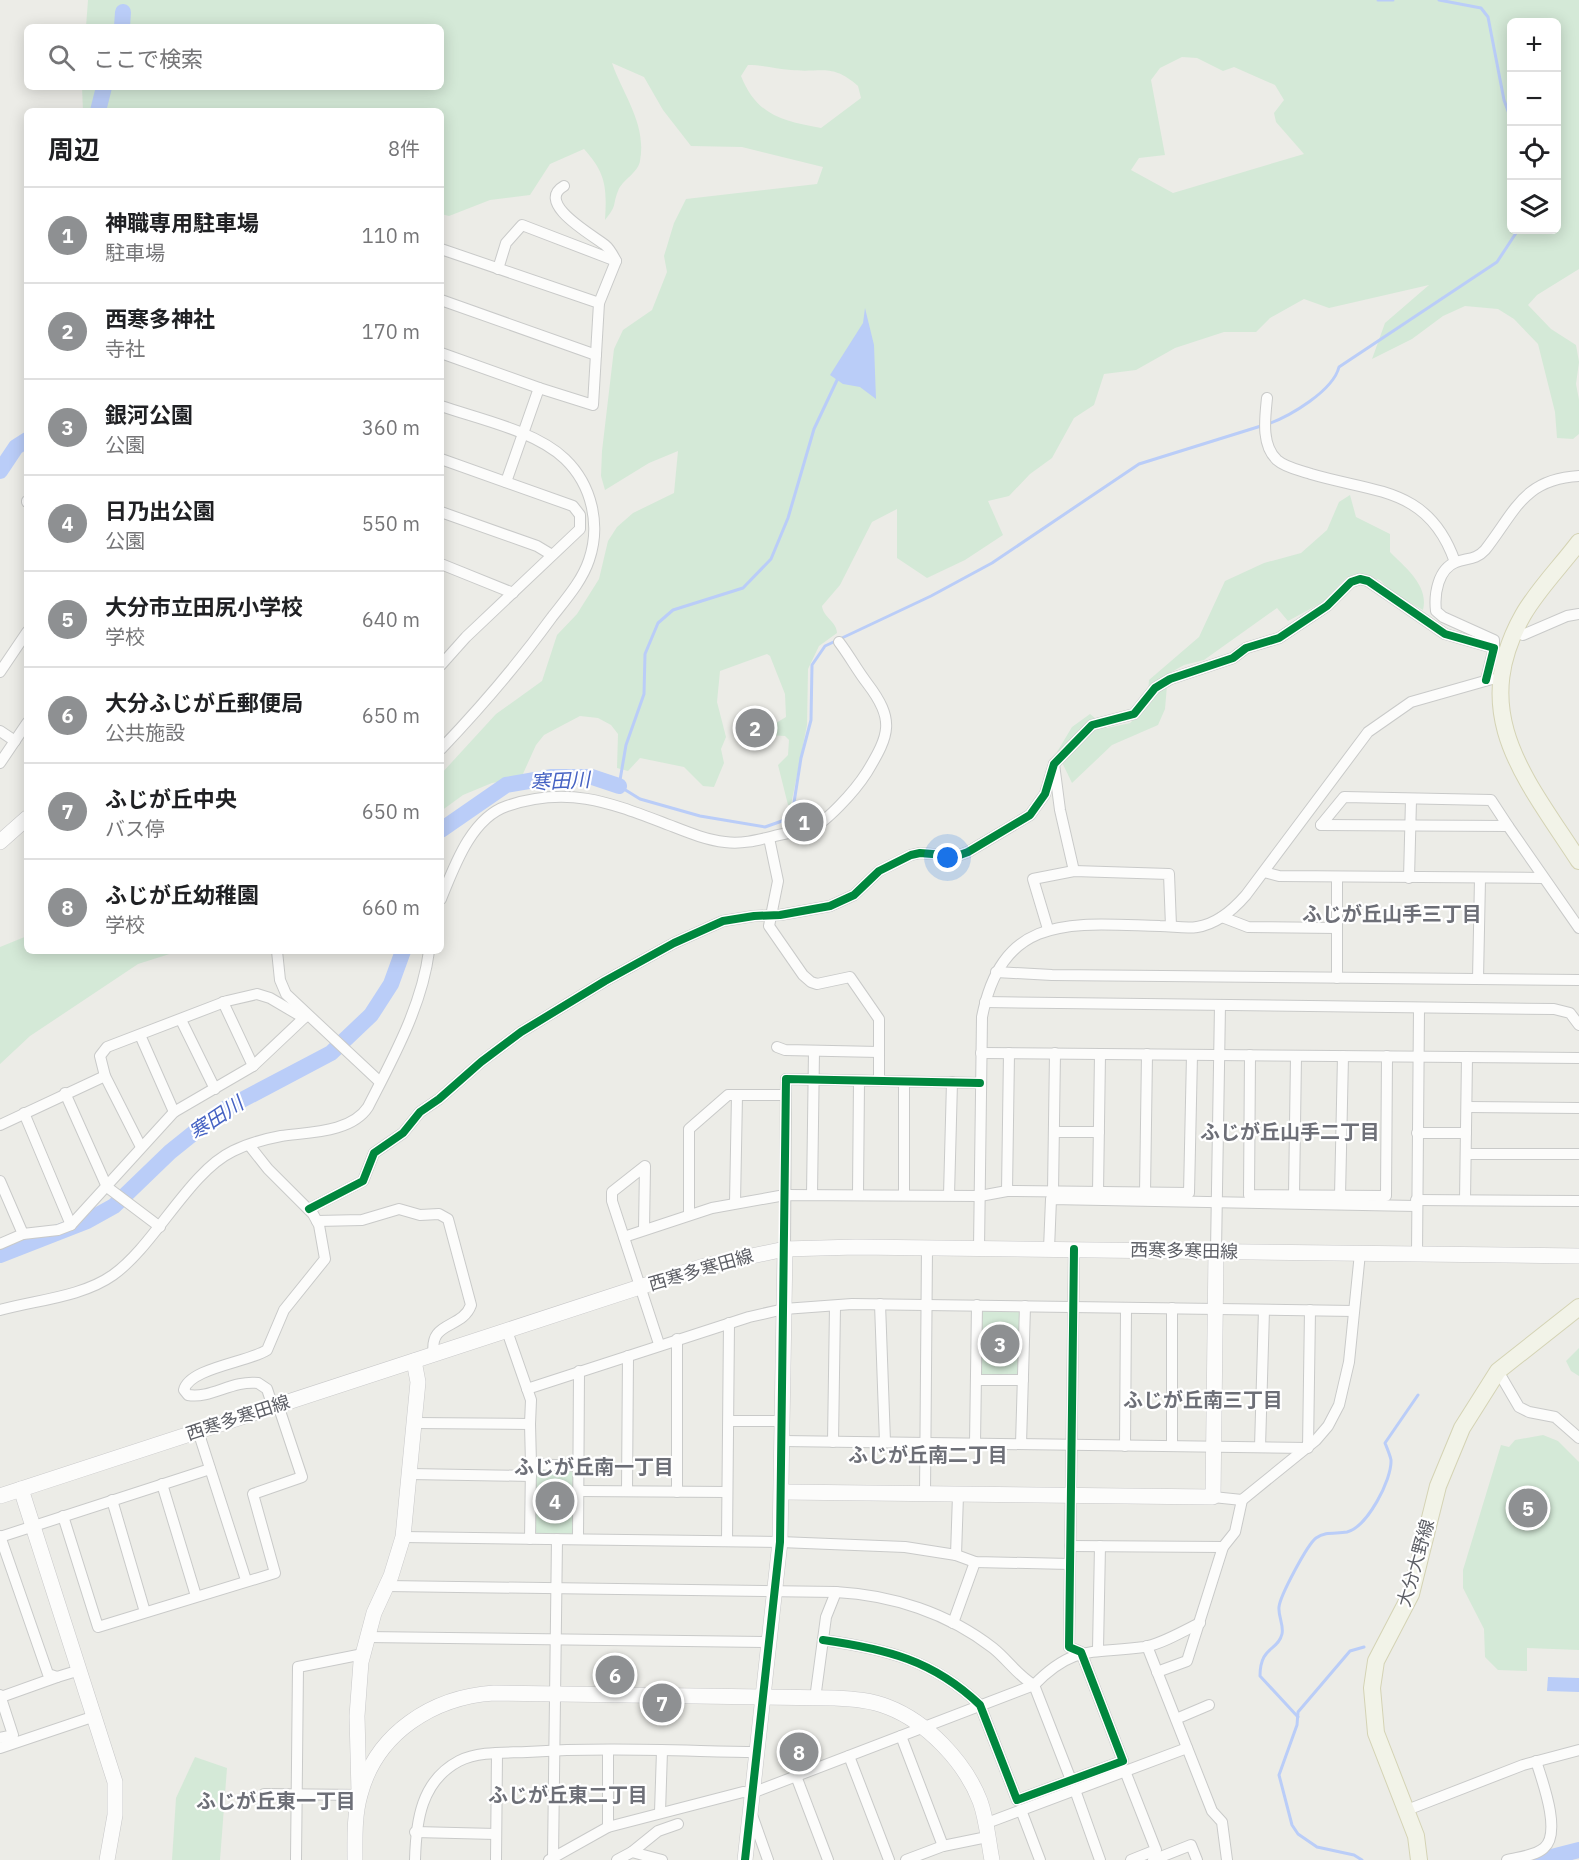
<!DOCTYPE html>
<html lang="ja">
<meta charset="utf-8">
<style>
:root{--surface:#fff;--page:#f2f2f2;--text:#202124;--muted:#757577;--line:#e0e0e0;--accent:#8e9092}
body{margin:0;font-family:"IBM Plex Sans","Noto Sans JP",sans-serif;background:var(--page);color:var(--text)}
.controls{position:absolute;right:18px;top:18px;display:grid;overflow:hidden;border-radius:9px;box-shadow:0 3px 15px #0003}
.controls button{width:54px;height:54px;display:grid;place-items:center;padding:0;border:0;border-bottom:2px solid var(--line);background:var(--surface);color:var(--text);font:30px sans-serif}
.you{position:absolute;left:948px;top:858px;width:21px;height:21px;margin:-15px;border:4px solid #fff;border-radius:50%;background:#1a73e8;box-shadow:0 0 0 9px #1a73e833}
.badge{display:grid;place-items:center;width:39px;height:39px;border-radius:50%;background:var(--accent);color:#fff;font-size:20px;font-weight:700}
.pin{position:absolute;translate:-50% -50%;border:3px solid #fff;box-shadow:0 2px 6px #0006}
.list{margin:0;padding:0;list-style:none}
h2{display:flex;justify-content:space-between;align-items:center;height:78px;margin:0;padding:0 24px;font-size:26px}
h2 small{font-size:20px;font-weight:400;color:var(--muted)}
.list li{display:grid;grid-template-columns:39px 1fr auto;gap:18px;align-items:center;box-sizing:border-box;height:96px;padding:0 24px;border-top:2px solid var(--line)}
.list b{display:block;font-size:22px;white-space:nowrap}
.list p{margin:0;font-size:20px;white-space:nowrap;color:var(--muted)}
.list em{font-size:20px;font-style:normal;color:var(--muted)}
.icon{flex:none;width:33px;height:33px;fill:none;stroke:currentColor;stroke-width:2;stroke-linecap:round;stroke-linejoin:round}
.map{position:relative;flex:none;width:1579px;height:1860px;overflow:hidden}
.search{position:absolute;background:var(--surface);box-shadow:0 3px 15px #0003;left:24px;top:24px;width:420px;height:66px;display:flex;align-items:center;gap:15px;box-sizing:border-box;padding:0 21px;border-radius:9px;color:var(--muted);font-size:22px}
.panel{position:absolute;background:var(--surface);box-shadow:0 3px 15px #0003;left:24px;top:108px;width:420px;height:846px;border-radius:9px}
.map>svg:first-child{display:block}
</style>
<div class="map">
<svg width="1579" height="1860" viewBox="0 0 1579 1860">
<rect width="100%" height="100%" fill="#ecece7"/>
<!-- green -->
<g fill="#d4e9d7" fill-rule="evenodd">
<path d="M88 0H1579V269L1537 295 1528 305 1551 329 1576 345 1579 362 1576 384 1579 400V434L1573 439 1557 438 1555 412 1538 344 1514 319 1498 309 1465 306 1443 316 1412 339 1372 359 1385 323 1429 285 1329 308 1304 299 1270 318 1256 332H1224L1175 348 1136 370 1104 374 1094 405 1074 418 1052 458 1030 474 1009 496 988 501 1003 535 965 560 927 578 897 558V509L872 522 840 585 822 606C823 617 837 622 837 633L819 646 808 669 807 725 791 805H788L778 765 788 755 789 740 785 736 768 735 771 726 786 717 785 694 770 656 767 654 720 671 717 702 726 737 721 749 724 763 714 787 703 786 684 767 640 758 628 771 617 768 618 734 611 725 598 718 580 716 544 735 536 745 522 776 516 779 492 783 463 795 441 811V774L496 714 542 681 557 635 577 614 599 579 608 541 617 527 633 513 674 493 678 451 649 463 605 490 601 476 602 451 614 349 623 330 652 310 667 272 664 256 674 223 686 199 817 184 823 167 742 147 691 146 663 110 644 77 612 63C623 95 647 124 640 161 638 173 622 180 618 191 612 206 618 204 605 220 607 188 606 173 584 149L550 164 530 195 490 200 449 216 441 214V111H83L82 87H441V27H86ZM1512 22H1556V230H1512ZM1182 57 1197 58 1223 71 1234 67 1275 85 1284 100 1274 113 1276 122 1304 154 1173 193 1131 170 1139 158 1165 155 1151 80 1160 68ZM748 65C763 65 776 69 791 70 822 73 832 63 858 86L861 98 821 128C783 121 757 116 741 76Z"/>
<path d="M1350 495 1356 517 1390 534V552C1406 568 1429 586 1423 610L1393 593 1380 580 1357 574 1346 578 1323 602 1288 621 1277 608 1204 660 1184 665 1168 674 1165 709 1158 725 1112 745 1072 783 1057 752 1072 727 1090 714 1107 728 1130 723 1147 706 1149 680 1199 637 1225 581 1264 563 1301 553 1327 530 1339 502Z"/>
<polygon points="27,936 27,951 179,951 138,964 30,1036 0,1064 0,947"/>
<polygon points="983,1309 1019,1310 1021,1313 1019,1375 980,1375 980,1313"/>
<polygon points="1579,1348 1579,1376 1571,1371 1566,1361"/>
<polygon points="1543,1435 1558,1441 1579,1462 1579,1650 1527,1648 1527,1671 1498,1670 1485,1657 1484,1629 1463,1588 1463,1570 1501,1445 1509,1447 1515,1440"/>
<polygon points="537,1467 576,1471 574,1531 572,1534 538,1534 534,1531 535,1470"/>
<polygon points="195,1757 227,1768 220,1860 172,1860 176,1798"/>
</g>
<!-- water -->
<g fill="#bacdf8">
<polygon points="865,308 874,345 876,399 860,387 843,384 830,375 863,323"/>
<polygon points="1548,1677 1579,1678 1579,1692 1547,1691"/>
</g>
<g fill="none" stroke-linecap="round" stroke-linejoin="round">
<!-- stream -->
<g stroke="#bacdf8" stroke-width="3">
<polyline points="1378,0 1393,0"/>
<polyline points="1439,0 1481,8 1488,17 1504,100 1512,122"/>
<polyline points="838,378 814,429 788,518 771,559 743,588 673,610 658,623 645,654 644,694 626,745 619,786 640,799 700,816 765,827 782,821 793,809 801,758 811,720 812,665 825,646 931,596 992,563 1139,464 1261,426"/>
<path d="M1268 424C1290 416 1333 391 1339 367L1497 262 1518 230"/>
<path d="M1298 1717 1260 1676C1260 1646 1278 1651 1282 1634 1284 1625 1278 1616 1279 1607 1280 1596 1307 1545 1316 1538 1326 1531 1336 1534 1347 1532 1367 1527 1392 1480 1391 1460 1390 1455 1387 1448 1385 1443L1418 1395"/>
<polyline points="1362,1860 1354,1855 1317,1847 1298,1834 1292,1825 1279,1775 1297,1725 1298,1712 1350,1651 1364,1647"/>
</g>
<!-- river -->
<g stroke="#bacdf8" stroke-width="16">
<polyline points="122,27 123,12"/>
<polyline points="98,111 104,87"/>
<polyline points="0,471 16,447 27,440"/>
<polyline points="441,830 506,785 552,777 592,777 619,786"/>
<polyline points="0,1255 87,1221 114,1206 170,1152 221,1111 331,1053 371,1015 391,984 403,951"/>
<polyline points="1540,1860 1579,1850"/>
</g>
<defs>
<g id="street">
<path d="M564 186C534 203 594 236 605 245 610 249 613 255 616 261"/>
<polyline points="441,249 599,303 593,405 539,388 506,482"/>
<polyline points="498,269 506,243 522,225 616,261 599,303"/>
<polyline points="441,300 596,355"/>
<polyline points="441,353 539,388"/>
<path d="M1267 398C1265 418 1261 445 1277 460 1286 468 1300 470 1311 474 1375 493 1429 487 1455 562"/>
<path d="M441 406C479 419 536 431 565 459 592 485 601 525 589 560 582 581 566 599 552 617 518 664 481 707 441 749"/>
<polyline points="441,459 573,506 580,515 580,529 466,637 441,665"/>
<polyline points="27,501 27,502"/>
<polyline points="441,512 537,546 552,555"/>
<polyline points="441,564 513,593"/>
<polyline points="1515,631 1523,635 1567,616 1579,614"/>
<path d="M1494 648V640L1443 617 1436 611C1434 594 1438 569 1456 562 1467 558 1476 560 1485 550 1515 512 1523 479 1579 476"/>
<polyline points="0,672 27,632"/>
<polyline points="0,731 15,741"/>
<polyline points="0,763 27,723"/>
<polyline points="1054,764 1060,810 1074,871"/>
<polyline points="1321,825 1508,826 1579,928"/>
<polyline points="1321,825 1344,797 1491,800 1508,826"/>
<polyline points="769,838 778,881 769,926 803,975 811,982 817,984 850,977 879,1019 879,1081"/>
<polyline points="1264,872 1279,876 1543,878"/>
<polyline points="1409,878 1411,800"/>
<path d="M441 899C454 867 471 818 507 806 569 785 611 803 669 825 687 832 706 840 725 842 747 845 767 837 788 833 794 832 800 834 806 832 826 823 855 791 867 772 890 734 895 720 867 683 857 670 849 655 839 642"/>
<polyline points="1222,917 1248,927 1337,928"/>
<polyline points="1048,929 1033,879 1074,871 1169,874 1171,926"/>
<polyline points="277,951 280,980 286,994 380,1082"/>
<polyline points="996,972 1052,975 1579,980"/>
<polyline points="1337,978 1337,877"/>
<polyline points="1478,979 1480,879"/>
<polyline points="223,1002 253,1066"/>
<polyline points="985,1002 1554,1009 1570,1013 1579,1025"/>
<polyline points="181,1020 215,1089"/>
<polyline points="140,1035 174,1112"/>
<polyline points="777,1047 785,1050 879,1052"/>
<polyline points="981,1053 1579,1058"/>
<polyline points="1009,1053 1007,1191 1189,1193 1192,1055"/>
<polyline points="1250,1055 1249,1195 1386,1196 1387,1056"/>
<polyline points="105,1076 141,1147"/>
<polyline points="904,1082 904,1194"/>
<polyline points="65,1093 107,1187 160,1227"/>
<polyline points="1467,1107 1579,1108"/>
<polyline points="24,1113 71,1225"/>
<polyline points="0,1125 105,1076 100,1056 107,1047 227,1001 257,994 270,998 304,1018"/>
<polyline points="1055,1132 1099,1132"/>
<polyline points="1417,1133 1466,1133"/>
<path d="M249 1145 268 1169 313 1214 319 1225 325 1259 284 1310 267 1350C249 1362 189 1368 184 1390L188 1395C211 1399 232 1380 258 1383L267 1389 273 1407"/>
<polyline points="1466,1154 1579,1154"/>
<polyline points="0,1181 23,1234"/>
<polyline points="1053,1191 1055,1053"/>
<polyline points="1098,1192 1100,1054"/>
<polyline points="1145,1193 1147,1054"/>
<polyline points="858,1194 859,1081"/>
<polyline points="812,1195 814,1051"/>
<polyline points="949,1195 952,1082"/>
<polyline points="1294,1195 1296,1056"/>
<polyline points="1340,1196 1343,1056"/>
<polyline points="1416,1200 1579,1201"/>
<polyline points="1465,1200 1467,1057"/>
<polyline points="735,1203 737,1095"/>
<polyline points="309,1209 363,1181 374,1153 403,1133 420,1112 439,1099 481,1062 521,1032 605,981 674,943 723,921 754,916 780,915 830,906 854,895 879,871 911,855 920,853 957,856 968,852 1030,815 1045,794 1054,764 1092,725 1134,714 1155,688 1170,679 1233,658 1246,648 1279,638 1327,606 1351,582 1360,579 1368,581 1445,634 1494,648 1486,680"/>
<polyline points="689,1215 689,1129 728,1095 786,1095"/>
<path d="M317 1221 362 1220 399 1209 420 1215 439 1214 448 1219 471 1305C462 1330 428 1320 434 1355"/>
<polyline points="644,1230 645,1166 612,1192 612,1201 659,1344"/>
<polyline points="624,1237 712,1208 785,1195 980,1196 1007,1191"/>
<polyline points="0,1244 23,1234 58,1230 71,1225 174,1112 253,1066 307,1015"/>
<path d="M979 1248 982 1017C1003 911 1074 924 1160 926 1172 926 1186 929 1197 927 1217 924 1233 910 1246 895L1368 732 1411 702 1492 679"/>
<polyline points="785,1249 786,1079 980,1083"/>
<polyline points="1049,1249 1051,1199 1416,1206"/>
<polyline points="1216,1251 1220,1005"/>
<polyline points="1417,1254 1419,1008"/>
<polyline points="880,1304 885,1442"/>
<path d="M0 1310C36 1300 82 1297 113 1275 155 1245 189 1172 233 1151 247 1144 265 1139 281 1136 308 1132 351 1133 368 1107 393 1058 422 1006 429 951"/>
<polyline points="1498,1371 1519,1407 1529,1412 1555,1417 1579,1438"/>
<polyline points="976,1380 1023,1380"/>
<polyline points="527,1389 749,1317 784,1309 852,1304 1354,1311"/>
<polyline points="729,1421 782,1421"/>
<polyline points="414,1423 530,1424 531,1400 507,1331"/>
<polyline points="530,1424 531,1464"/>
<polyline points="198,1431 246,1580"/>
<polyline points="783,1441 1308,1448 1310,1310"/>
<polyline points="833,1442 835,1306"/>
<polyline points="975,1443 977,1305"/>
<polyline points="1021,1444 1025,1306"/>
<polyline points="1125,1446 1126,1308"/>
<polyline points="1172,1446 1172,1308"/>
<polyline points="1260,1447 1264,1310"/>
<polyline points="410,1474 531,1476"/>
<polyline points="162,1484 196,1596"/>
<polyline points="579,1491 727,1492"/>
<polyline points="627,1491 628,1356"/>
<polyline points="677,1492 677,1339"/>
<polyline points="925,1494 927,1247"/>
<polyline points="958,1495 956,1555 975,1562 1070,1564"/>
<polyline points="1213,1497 1242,1500 1316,1440 1328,1426 1339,1405 1349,1362 1360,1253"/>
<polyline points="112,1500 145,1612"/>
<polyline points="63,1516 98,1627 275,1573 253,1494 302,1477 278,1405"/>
<polyline points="0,1536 48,1674 57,1677 80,1670"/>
<polyline points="0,1537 210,1469"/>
<polyline points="403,1537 780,1542 905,1547 956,1555"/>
<polyline points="530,1539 531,1464 579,1466"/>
<polyline points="578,1539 579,1371"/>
<polyline points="727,1541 729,1323"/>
<polyline points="1070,1546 1223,1547"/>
<path d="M387 1586 836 1592C892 1595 948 1613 993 1648 1008 1660 1017 1675 1034 1685L1071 1780"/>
<polyline points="953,1623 975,1562"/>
<polyline points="366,1637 769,1642"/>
<path d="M823 1640C886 1649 933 1660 980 1705L1017 1800 1123 1761 1081 1652 1069 1647 1074 1249"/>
<polyline points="1147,1646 1212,1811 1222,1822 1227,1860"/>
<polyline points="1098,1649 1100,1546"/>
<polyline points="1157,1672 1187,1661 1223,1547 1235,1532 1242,1500"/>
<polyline points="0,1695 13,1735 0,1738"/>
<polyline points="1,1697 57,1677"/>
<polyline points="815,1699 826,1617 836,1592"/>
<polyline points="1176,1719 1209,1705"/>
<polyline points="901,1736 943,1846"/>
<polyline points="0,1748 95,1716"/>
<polyline points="849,1756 889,1860"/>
<polyline points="1125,1771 1156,1850 1131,1860"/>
<polyline points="796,1776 828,1860"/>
<polyline points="1075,1790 1100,1860"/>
<polyline points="264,1794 360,1795"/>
<polyline points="1021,1810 1040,1860"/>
<polyline points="1407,1810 1523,1765 1579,1750"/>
<polyline points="660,1812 662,1751"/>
<polyline points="752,1815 768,1860"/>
<polyline points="987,1823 1187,1748"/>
<polyline points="608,1827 608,1751"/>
<polyline points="415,1832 496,1834"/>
<polyline points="632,1852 658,1831 678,1824"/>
<polyline points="553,1858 557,1539"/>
<polyline points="296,1860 298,1667 363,1654"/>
<path d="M415 1860C416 1821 421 1781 459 1761 479 1751 506 1753 527 1752 603 1747 681 1751 757 1752"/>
<polyline points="496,1860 497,1753"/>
<path d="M549 1860 608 1827 743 1792 752 1793 1034 1685C1074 1644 1093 1654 1144 1647 1162 1644 1183 1631 1200 1623"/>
<polyline points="617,1860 632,1852 662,1860"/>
<polyline points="906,1860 943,1846 987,1837"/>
<polyline points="1153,1860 1191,1845 1197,1860"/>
<path d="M1507 1860C1518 1857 1535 1856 1544 1848 1562 1833 1542 1780 1536 1761"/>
</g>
<g id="secondary">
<polyline points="0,842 27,818"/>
<polyline points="21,1489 115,1782 115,1815 107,1860"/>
<polyline points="783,1492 1213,1497 1216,1251"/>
<polyline points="0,1496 704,1266 785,1249 856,1247 1579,1256"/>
<polyline points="359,1792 357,1716 361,1662 374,1613 391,1576 403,1537 418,1382 414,1361"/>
<path d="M355 1860C355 1839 354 1816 360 1795 376 1733 433 1697 494 1693L834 1698C852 1699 871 1700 888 1707 927 1722 965 1762 980 1801 987 1820 988 1840 992 1860"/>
<polyline points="745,1860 780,1542 785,1249"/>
</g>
<g id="primary">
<path d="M1579 542C1561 566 1538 589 1523 615 1467 714 1526 779 1579 861"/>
<polyline points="1419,1860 1416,1836 1376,1733 1372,1688 1376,1661 1411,1594 1438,1486 1462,1428 1498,1371 1579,1307"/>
</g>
</defs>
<!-- street casing -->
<use href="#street" stroke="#c9cac9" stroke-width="12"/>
<!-- secondary casing -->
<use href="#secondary" stroke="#c8c8c9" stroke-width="16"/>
<!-- primary casing -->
<use href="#primary" stroke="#d4d3b4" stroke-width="18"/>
<!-- street -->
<use href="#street" stroke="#fcfcfb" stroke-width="10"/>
<!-- secondary -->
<use href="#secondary" stroke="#fcfcfb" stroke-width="15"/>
<!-- primary -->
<use href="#primary" stroke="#f2f3e8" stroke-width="16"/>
<defs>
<g id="cycleway">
<polyline points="309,1209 363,1181 374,1153 403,1133 420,1112 439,1099 481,1062 521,1032 605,981 674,943 723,921 754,916 780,915 830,906 854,895 879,871 911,855 920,853 957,856 968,852 1030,815 1045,794 1054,764 1092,725 1134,714 1155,688 1170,679 1233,658 1246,648 1279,638 1327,606 1351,582 1360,579 1368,581 1445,634 1494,648 1486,680"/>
<path d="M823 1640C886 1649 933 1660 980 1705L1017 1800 1123 1761 1081 1652 1069 1647 1074 1249"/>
<polyline points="745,1860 780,1542 786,1079 980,1083"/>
</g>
</defs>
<!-- cycleway casing -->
<use href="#cycleway" stroke="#fff" stroke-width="11"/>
<!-- cycleway -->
<use href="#cycleway" stroke="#00873e" stroke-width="8"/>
</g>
<g text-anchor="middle" stroke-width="4.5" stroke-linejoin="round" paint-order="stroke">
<!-- street labels -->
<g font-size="18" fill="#5c5e65" stroke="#fff">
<text transform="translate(1184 1251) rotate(1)" y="6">西寒多寒田線</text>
<text transform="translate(701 1270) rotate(-16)" y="6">西寒多寒田線</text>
<text transform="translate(238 1418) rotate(-18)" y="6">西寒多寒田線</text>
<text transform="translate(1416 1563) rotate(-74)" y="6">大分大野線</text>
</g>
<!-- water labels -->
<g font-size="20" font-style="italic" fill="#4562c3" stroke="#fff">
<text transform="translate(560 781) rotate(-3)" y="7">寒田川</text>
<text transform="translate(216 1118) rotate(-34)" y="7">寒田川</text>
</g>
<!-- neighbourhood labels -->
<g font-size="20" font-weight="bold" fill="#6d6f77" stroke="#fff">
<text x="1392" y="921">ふじが丘山手三丁目</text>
<text x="1290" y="1139">ふじが丘山手二丁目</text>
<text x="1203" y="1407">ふじが丘南三丁目</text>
<text x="928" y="1462">ふじが丘南二丁目</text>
<text x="594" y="1474">ふじが丘南一丁目</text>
<text x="568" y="1802">ふじが丘東二丁目</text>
<text x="276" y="1808">ふじが丘東一丁目</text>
</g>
</g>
</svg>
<div class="controls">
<button>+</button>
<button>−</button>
<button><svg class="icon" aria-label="locate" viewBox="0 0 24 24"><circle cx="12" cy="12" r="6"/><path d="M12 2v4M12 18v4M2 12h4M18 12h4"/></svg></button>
<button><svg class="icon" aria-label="layers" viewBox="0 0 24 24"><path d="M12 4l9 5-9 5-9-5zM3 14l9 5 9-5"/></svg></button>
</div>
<div class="you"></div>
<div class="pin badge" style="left:804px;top:822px">1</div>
<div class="pin badge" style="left:755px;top:728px">2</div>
<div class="pin badge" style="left:1000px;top:1344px">3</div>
<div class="pin badge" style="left:555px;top:1501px">4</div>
<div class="pin badge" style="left:1528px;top:1508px">5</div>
<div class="pin badge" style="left:615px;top:1675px">6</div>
<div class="pin badge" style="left:662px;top:1703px">7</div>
<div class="pin badge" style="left:799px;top:1752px">8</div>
<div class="search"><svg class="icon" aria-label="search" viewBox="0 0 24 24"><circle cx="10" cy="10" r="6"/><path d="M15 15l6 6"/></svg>ここで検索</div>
<section class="panel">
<h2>周辺<small>8件</small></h2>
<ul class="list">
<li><span class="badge">1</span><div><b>神職専用駐車場</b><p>駐車場</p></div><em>110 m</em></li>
<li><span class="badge">2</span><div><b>西寒多神社</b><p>寺社</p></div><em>170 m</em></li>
<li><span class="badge">3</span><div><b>銀河公園</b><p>公園</p></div><em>360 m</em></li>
<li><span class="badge">4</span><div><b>日乃出公園</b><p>公園</p></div><em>550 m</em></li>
<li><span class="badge">5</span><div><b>大分市立田尻小学校</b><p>学校</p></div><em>640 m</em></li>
<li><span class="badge">6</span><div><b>大分ふじが丘郵便局</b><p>公共施設</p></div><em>650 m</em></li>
<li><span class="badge">7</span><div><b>ふじが丘中央</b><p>バス停</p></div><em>650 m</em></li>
<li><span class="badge">8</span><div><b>ふじが丘幼稚園</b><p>学校</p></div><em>660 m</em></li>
</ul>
</section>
</div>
